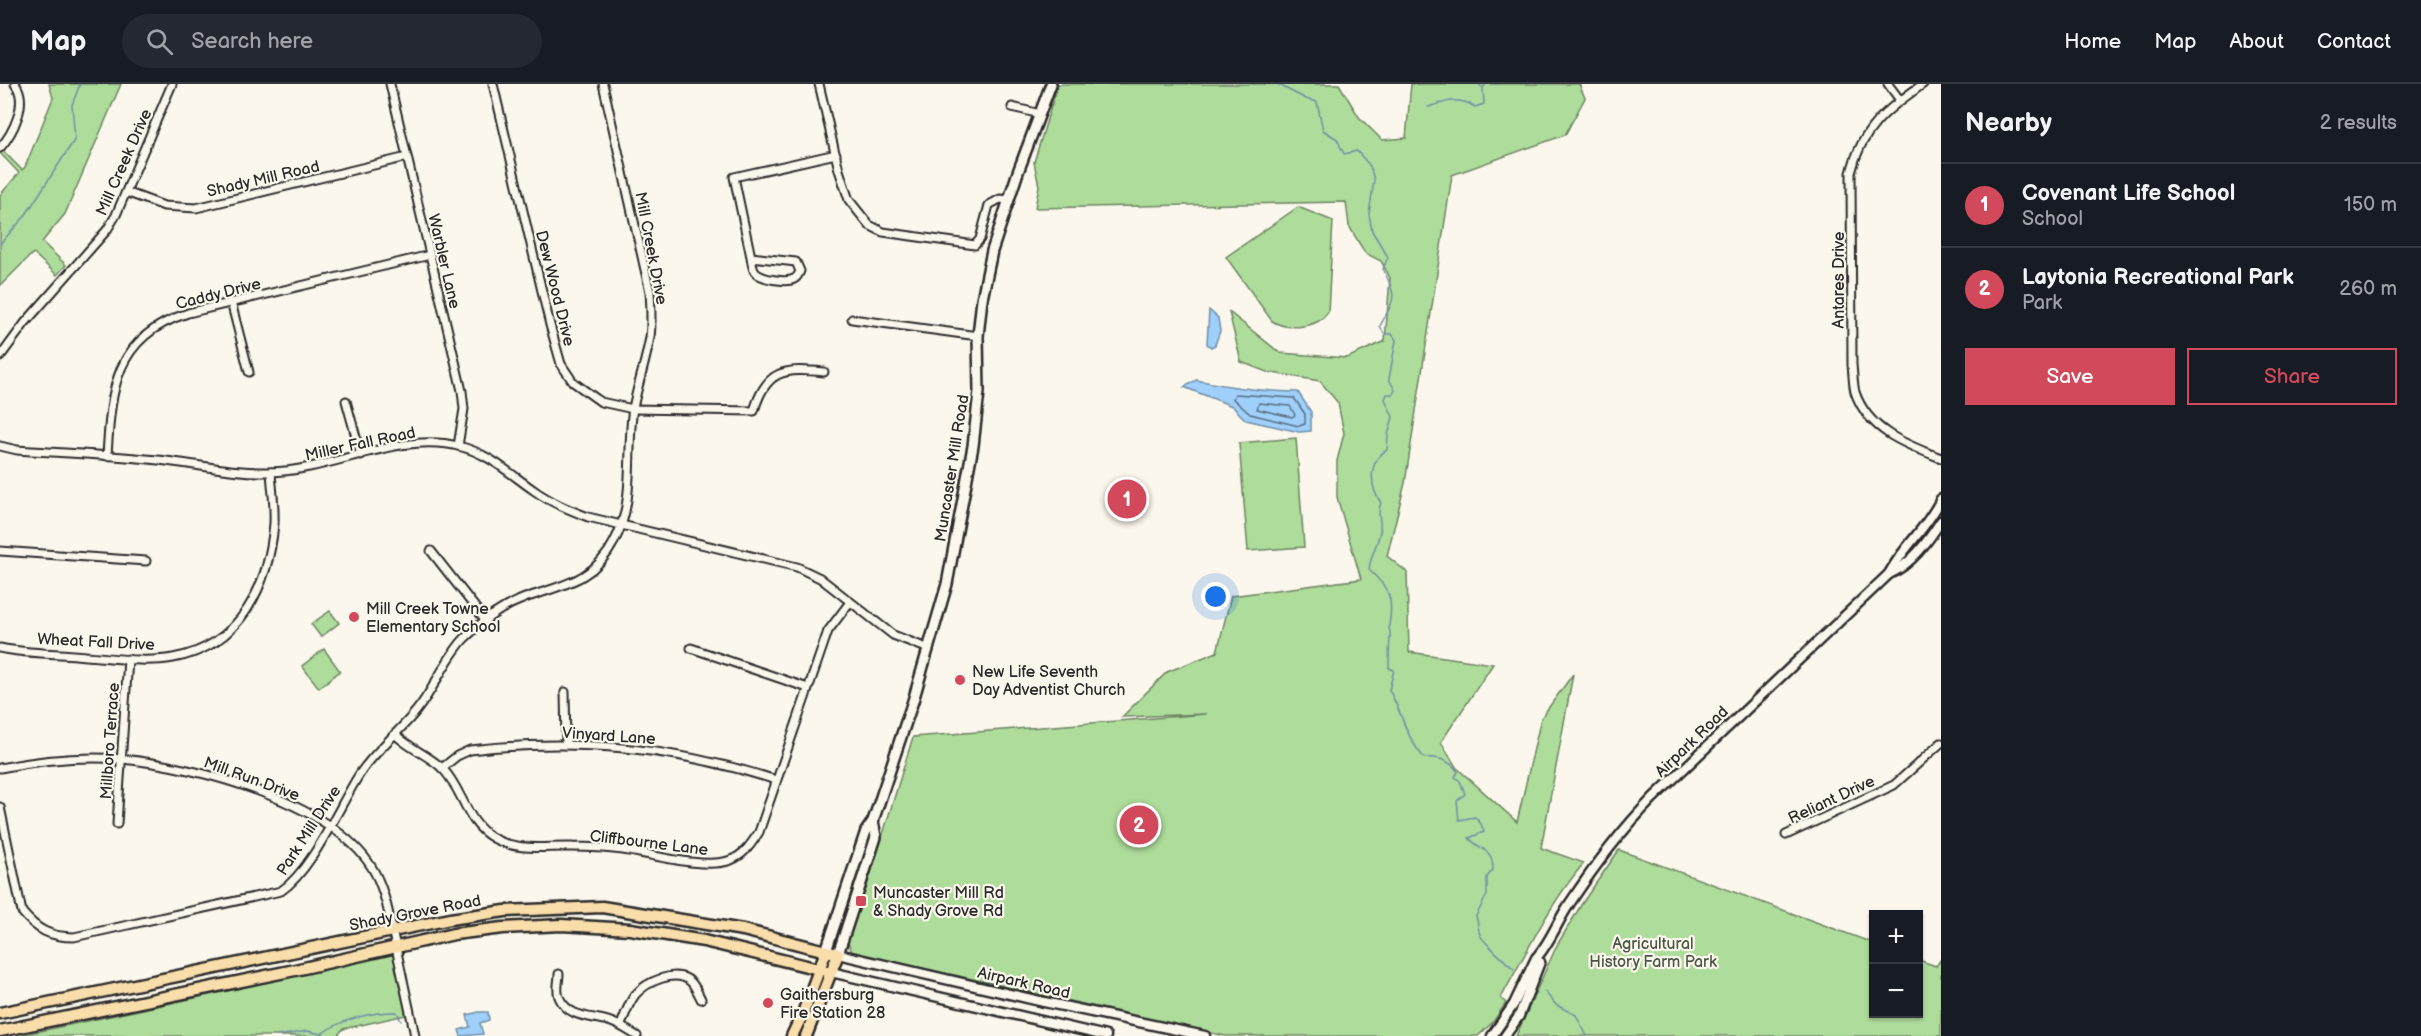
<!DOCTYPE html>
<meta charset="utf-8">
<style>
:root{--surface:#171b24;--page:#242831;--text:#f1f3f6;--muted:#9ea1a6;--line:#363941;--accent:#d1495b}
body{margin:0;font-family:"Balsamiq Sans",sans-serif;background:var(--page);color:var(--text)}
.controls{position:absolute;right:18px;bottom:18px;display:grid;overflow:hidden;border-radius:0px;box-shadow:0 2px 4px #0004}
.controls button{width:54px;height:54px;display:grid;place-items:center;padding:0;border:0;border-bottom:2px solid var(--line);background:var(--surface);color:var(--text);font:30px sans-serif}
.you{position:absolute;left:1216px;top:513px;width:21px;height:21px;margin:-15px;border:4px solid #fff;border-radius:50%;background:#1a73e8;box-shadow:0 0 0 9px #1a73e833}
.badge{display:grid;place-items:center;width:39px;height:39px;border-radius:50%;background:var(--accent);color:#fff;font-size:20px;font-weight:700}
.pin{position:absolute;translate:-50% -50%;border:3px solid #fff;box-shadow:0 2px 6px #0006}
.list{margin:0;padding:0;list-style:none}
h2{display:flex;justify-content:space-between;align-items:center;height:78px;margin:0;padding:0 24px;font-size:26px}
h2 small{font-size:20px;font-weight:400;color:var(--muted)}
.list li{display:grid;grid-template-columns:39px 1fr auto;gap:18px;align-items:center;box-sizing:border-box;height:84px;padding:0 24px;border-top:2px solid var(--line)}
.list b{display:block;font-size:22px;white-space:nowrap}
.list p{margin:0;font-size:20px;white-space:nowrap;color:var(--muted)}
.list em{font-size:20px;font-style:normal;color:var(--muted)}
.actions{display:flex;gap:12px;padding:18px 24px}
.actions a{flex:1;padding:14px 0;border:2px solid var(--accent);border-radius:0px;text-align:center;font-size:21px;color:var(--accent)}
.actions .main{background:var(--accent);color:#fff}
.icon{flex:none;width:33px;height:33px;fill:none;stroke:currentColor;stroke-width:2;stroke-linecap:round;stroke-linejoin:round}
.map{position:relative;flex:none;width:1941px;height:952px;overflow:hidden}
header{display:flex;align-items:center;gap:36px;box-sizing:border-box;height:84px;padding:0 30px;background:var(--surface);border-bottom:2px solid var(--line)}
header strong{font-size:28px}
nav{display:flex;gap:33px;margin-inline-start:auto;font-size:21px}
.search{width:420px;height:54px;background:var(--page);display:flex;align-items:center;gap:15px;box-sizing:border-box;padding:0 21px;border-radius:33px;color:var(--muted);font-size:22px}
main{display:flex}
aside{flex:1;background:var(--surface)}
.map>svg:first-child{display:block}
</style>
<header>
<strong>Map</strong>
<div class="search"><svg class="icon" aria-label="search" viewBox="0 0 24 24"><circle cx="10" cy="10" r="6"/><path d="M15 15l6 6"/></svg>Search here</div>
<nav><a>Home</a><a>Map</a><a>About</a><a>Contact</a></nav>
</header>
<main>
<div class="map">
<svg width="1941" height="952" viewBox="0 0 1941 952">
<rect width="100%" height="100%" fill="#fbf7ec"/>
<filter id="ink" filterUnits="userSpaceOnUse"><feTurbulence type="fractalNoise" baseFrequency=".0167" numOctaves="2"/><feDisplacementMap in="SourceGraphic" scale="12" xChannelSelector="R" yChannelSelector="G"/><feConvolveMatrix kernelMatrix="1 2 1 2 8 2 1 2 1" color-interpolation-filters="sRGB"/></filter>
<g filter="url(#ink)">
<!-- green -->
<g fill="#aedc9b" stroke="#6c8463" stroke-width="1.5">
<polygon points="49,0 121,0 65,130 42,158 66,181 57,191 33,169 0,202 0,111 19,89 0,69 3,67 22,86 25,83 53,14"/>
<path d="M1058 0H1339L1359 33 1382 56 1406 54 1411 0H1579L1585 14 1565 51 1452 91 1405 399 1387 472 1407 488 1409 568 1493 580 1441 658 1456 683 1517 738 1541 634 1573 590 1541 764 1584 779C1549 820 1527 868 1501 914L1506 919 1493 938 1478 952H1225L852 868 847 856 866 805 913 653 1206 630 1122 633 1167 588 1217 568 1231 512 1361 495 1337 413V377L1344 349 1338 319 1320 297 1267 288 1241 278 1229 228 1280 269 1347 274 1385 257 1390 194 1381 177 1365 169 1349 142 1346 118 1035 124 1039 102 1034 78Z"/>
<path d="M1298 123 1333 137 1328 228C1318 244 1288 247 1272 237L1226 173Z"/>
<polygon points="1296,354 1304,463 1248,467 1239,359"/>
<polygon points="330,527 339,539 321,553 311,540"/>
<polygon points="324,565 340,587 319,604 302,582"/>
<polygon points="1619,766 1873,859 1874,930 1918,930 1919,876 1936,882 1941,875 1941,952 1516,952 1557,861 1583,818"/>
<polygon points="392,867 406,931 343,945 337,952 17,952 228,907"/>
</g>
<!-- water -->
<g fill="#9ed0fb" stroke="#708ea8" stroke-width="1.5">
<polygon points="1209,226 1218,234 1220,247 1215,261 1211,263 1207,260"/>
<path d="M1196 296C1230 303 1263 308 1298 308L1311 328V347L1299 348 1246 336 1232 322 1184 303Z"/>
<polygon points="479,928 488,928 489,936 480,939 483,950 461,952 459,946 470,943 467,931"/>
</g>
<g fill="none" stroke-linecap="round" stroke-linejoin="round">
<!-- shore -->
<g stroke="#596d7e" stroke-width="1.5">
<polygon points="1235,310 1294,314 1305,330 1305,340 1299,342 1250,330 1233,315"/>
<polygon points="1259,319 1290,322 1295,331 1292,333 1257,325"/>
</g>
<!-- stream -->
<g stroke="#708ea8" stroke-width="1.5">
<path d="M1277 0 1306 15 1317 18 1323 46 1337 55 1344 70 1357 67 1370 82 1374 96 1369 130 1372 147 1388 173 1383 185C1398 214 1395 214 1380 242L1384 250H1392L1396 256 1389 295 1395 306 1393 310H1387L1385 315 1393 333 1388 351 1387 366C1368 377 1369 402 1381 419 1376 428 1382 438 1380 448 1377 462 1370 473 1369 486 1389 504 1394 514 1389 541 1389 545 1391 550 1390 555 1389 565 1389 573 1389 584L1394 586 1389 606C1403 630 1404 650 1424 674 1437 673 1449 675 1458 688L1455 693 1460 697 1465 710 1457 717 1459 736 1475 733 1481 740 1484 748 1469 754C1481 768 1493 763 1493 786L1487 793V811L1476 832C1478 838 1478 845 1480 851 1482 856 1509 881 1514 885"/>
<polyline points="1478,0 1482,3"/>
<polyline points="1495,0 1498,0"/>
<path d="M1428 23C1446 18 1458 12 1475 23L1484 20 1483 4 1486 0"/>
<polyline points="0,160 25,132 75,55 72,21 80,0"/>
<polyline points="1545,908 1556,921 1576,931 1587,952"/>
<path d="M277 952 308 947 321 950C342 935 371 928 397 928L401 937"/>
</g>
<defs>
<g id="minor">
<polyline points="390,0 462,307 464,325 458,362"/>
<path d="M493 0 550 241 561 280 573 298 601 318 633 325 754 327C766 285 785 284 824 288"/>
<polyline points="819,0 839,86 849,116 869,141 883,148 975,161 980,155 989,121 1000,115 1008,116"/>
<polyline points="1888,0 1900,16"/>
<path d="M1923 0C1887 26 1862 43 1851 89L1852 281C1853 289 1853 300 1855 308 1868 347 1907 361 1941 374"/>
<polyline points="1012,23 1040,30"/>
<path d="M0 64C13 49 29 18 15 0"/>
<polyline points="126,108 164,122 196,124 407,73"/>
<path d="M751 173 796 178 800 187C798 191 798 193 794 195 786 199 761 195 755 188 752 184 752 178 751 173L734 93 836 70"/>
<polyline points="231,218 249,288"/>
<polyline points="852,235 978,252"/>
<polyline points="0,273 25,239 107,146 116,131 172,0"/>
<polyline points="346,317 361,371"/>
<path d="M0 362 17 366C64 369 111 371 158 376 195 380 232 389 270 388 332 387 398 347 458 362 489 369 510 390 535 407 552 419 570 426 588 433L797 483 820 494 893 551 929 565"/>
<path d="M107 372C111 305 114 253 188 229L430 171"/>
<polyline points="0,467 146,477"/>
<polyline points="431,467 485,536"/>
<path d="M0 564C28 570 58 569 86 572 114 574 145 579 173 574 241 562 269 501 274 439 275 422 272 405 271 388"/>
<polyline points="691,564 808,604"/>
<polyline points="565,608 566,660"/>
<path d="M395 650C408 664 429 671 443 685 463 706 466 739 493 754 518 768 545 762 573 763 589 763 607 764 623 766 651 770 705 786 731 776 744 771 752 759 759 748L828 547 850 518"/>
<path d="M0 684C39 676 82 672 122 675 196 682 338 719 375 789 387 812 390 838 396 863 402 893 409 922 415 952"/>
<path d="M442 684 457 672 470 666C577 654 674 663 776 696"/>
<path d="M0 723 22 828C37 846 50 853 74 853L281 807C313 785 338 724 359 691 375 666 399 649 417 626 435 604 445 575 465 554 481 538 503 522 525 514 562 501 594 497 614 458 636 418 626 368 633 324 638 300 646 277 650 253 652 238 651 223 650 208L603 0"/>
<polyline points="117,740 128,575"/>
<polyline points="1786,751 1894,701 1941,659"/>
<path d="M559 890C559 897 556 906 559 913 568 934 590 932 608 937 619 940 627 946 637 952"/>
<path d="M621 941C625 931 628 920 635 911 646 898 676 884 691 898 695 902 698 909 701 915"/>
</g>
<g id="tertiary">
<path d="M1889 490C1911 481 1928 457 1941 437"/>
<polyline points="838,870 1044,918 1205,952"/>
<polyline points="831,888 1106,952"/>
<path d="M1492 952 1514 920 1536 874C1550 859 1558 836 1570 819 1595 781 1621 747 1653 714L1889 490C1903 463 1928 443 1941 415"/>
<polyline points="1505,952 1519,932 1540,878"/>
</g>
<g id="secondary">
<polyline points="826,867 866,747 873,737 913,617 947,500 973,362 979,308 978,252 982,215 992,167 1018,88 1051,0"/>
<polyline points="838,870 876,753 873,737"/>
</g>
<g id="primary">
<polyline points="0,929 450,835 505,827 602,823 743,846 838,870 806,952"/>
<polyline points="0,947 295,886 454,850 503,844 561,841 630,845 704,857 831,888"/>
<polyline points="792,952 803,929 826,867"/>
</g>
</defs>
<!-- minor casing -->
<use href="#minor" stroke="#2b2b2b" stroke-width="11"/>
<!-- tertiary casing -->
<use href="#tertiary" stroke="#2b2b2b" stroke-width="13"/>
<!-- secondary casing -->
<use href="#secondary" stroke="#2b2b2b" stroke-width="14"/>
<!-- primary casing -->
<use href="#primary" stroke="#2b2b2b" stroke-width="15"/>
<!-- minor -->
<use href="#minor" stroke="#fbf7ec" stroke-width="7"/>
<!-- tertiary -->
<use href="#tertiary" stroke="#fbf7ec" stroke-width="8"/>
<!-- secondary -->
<use href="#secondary" stroke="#fbf7ec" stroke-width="9"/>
<!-- primary -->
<use href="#primary" stroke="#f9ddab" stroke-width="10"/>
</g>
</g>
<!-- markers -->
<g fill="#d1495b" stroke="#fbf7ec" stroke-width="2">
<circle cx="354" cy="533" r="6"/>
<circle cx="960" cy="596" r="6"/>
<rect x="855" y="811" width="12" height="12" rx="3"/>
<circle cx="768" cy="919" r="6"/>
</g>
<g text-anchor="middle" stroke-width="4.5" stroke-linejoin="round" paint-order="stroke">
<!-- street labels -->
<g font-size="16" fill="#2b2b2b" stroke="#fbf7ec">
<text transform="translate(123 78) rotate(-66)" y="6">Mill Creek Drive</text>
<text transform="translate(263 94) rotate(-13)" y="6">Shady Mill Road</text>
<text transform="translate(652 164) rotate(79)" y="6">Mill Creek Drive</text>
<text transform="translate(445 177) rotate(77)" y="6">Warbler Lane</text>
<text transform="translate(1838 196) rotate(-90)" y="6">Antares Drive</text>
<text transform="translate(556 204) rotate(76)" y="6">Dew Wood Drive</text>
<text transform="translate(218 209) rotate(-14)" y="6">Caddy Drive</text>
<text transform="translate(360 359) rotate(-12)" y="6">Miller Fall Road</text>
<text transform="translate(951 384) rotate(-81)" y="6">Muncaster Mill Road</text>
<text transform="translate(96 557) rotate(3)" y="6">Wheat Fall Drive</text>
<text transform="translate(609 651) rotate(4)" y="6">Vinyard Lane</text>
<text transform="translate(109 657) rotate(-86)" y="6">Millboro Terrace</text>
<text transform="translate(1691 657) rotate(-44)" y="6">Airpark Road</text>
<text transform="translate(252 694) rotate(20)" y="6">Mill Run Drive</text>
<text transform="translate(1831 715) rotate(-25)" y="6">Reliant Drive</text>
<text transform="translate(308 746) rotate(-57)" y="6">Park Mill Drive</text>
<text transform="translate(649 758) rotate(7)" y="6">Cliffbourne Lane</text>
<text transform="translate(415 828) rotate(-11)" y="6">Shady Grove Road</text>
<text transform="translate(1024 898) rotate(13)" y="6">Airpark Road</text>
</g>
<!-- poi labels -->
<g font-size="16" fill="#2b2b2b" stroke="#fbf7ec" text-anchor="start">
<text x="366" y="530">Mill Creek Towne<tspan x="366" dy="18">Elementary School</tspan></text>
<text x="972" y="593">New Life Seventh<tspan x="972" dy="18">Day Adventist Church</tspan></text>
<text x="873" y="814">Muncaster Mill Rd<tspan x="873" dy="18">&amp; Shady Grove Rd</tspan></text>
<text x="780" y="916">Gaithersburg<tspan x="780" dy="18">Fire Station 28</tspan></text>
</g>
<!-- park labels -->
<g font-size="16" fill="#4c5747" stroke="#fbf7ec">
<text x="1653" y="865">Agricultural<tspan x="1653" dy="18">History Farm Park</tspan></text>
</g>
</g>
</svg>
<div class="controls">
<button>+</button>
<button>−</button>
</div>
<div class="you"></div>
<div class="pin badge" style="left:1127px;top:415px">1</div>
<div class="pin badge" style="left:1139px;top:741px">2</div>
</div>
<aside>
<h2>Nearby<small>2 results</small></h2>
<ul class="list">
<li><span class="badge">1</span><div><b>Covenant Life School</b><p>School</p></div><em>150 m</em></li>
<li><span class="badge">2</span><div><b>Laytonia Recreational Park</b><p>Park</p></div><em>260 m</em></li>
</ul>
<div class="actions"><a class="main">Save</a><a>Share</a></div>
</aside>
</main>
